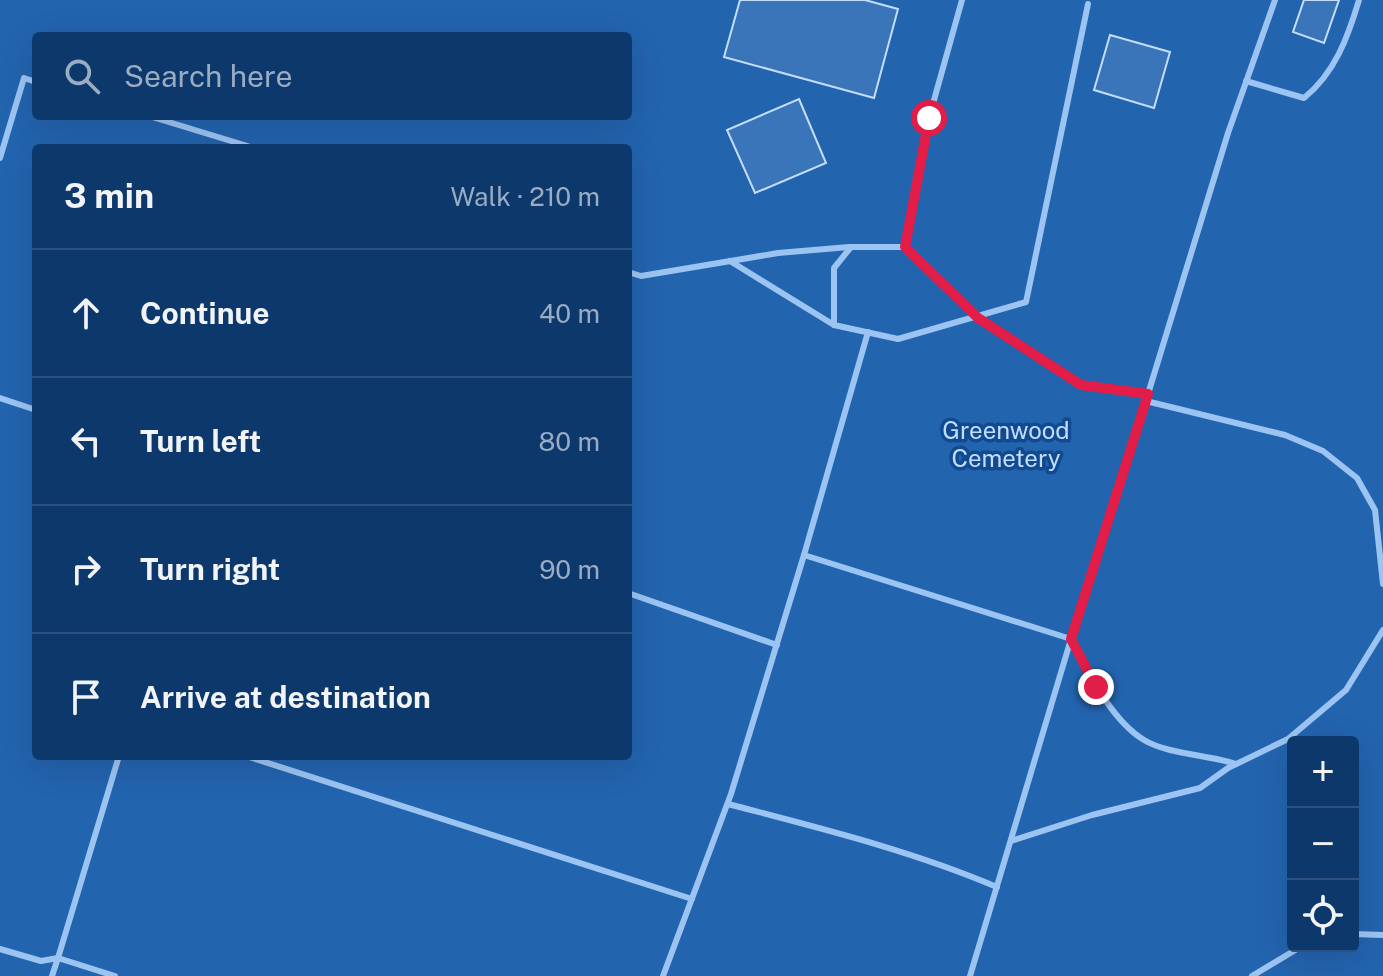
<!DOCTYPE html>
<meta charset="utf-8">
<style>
:root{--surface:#0d386c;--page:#1b4374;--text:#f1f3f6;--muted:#9aacc2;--line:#2d527f}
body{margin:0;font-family:"Public Sans",sans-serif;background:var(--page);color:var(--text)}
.controls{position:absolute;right:24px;bottom:24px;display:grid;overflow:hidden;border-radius:8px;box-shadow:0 8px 32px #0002}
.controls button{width:72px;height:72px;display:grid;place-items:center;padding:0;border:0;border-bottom:2px solid var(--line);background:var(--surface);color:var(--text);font:40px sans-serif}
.stop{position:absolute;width:24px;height:24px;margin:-18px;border:6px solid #e11d48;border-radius:50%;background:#fff}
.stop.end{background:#e11d48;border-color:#fff;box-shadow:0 2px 8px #0008}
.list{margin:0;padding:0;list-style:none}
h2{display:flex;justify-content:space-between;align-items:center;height:104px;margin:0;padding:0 32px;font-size:34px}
h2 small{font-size:26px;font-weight:400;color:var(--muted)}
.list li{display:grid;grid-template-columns:52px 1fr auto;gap:24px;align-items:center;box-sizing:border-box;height:128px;padding:0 32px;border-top:2px solid var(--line)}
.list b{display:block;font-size:30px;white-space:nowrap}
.list em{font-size:26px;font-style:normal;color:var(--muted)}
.icon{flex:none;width:44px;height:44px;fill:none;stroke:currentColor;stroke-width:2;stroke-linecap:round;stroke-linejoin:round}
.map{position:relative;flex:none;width:1383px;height:976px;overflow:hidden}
.search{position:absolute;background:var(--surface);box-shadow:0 8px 32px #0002;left:32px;top:32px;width:600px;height:88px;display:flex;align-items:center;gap:20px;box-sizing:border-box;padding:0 28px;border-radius:8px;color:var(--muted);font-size:30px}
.panel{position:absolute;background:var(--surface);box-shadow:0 8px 32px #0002;left:32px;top:144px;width:600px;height:616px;border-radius:8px}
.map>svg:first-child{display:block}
</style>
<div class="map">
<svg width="1383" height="976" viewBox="0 0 1383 976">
<rect width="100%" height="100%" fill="#114a90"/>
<!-- green -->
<path fill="#2364af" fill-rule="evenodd" d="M0 0H1383V976H0ZM36 36H628V116H36ZM36 148H628V756H36ZM1293 742H1353V946H1293Z"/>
<!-- building -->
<g fill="#3a74b9" stroke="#c3defd" stroke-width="2">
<polygon points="740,0 865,0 898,9 874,98 724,57"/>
<polygon points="1304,0 1339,0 1324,43 1293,32"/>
<polygon points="1110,35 1170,52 1154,108 1094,90"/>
<polygon points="799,99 826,163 755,193 727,130"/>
</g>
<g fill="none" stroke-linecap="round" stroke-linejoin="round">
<!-- service -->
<g stroke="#9cc4f2" stroke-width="6">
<polyline points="1088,4 1026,302 898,339 834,325 834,268 851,247 905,247 978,318 1081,385 1148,394 1228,133 1275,0"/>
<path d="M1246 81 1304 98C1335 73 1348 37 1359 0"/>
<polyline points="149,116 254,148"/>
<polyline points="0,158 24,78 36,82"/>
<polyline points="905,247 929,118 962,0"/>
<polyline points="730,261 834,325"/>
<polyline points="628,272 641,276 778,253 849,247"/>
<polyline points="868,332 804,555 1071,639 1148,394"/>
<polyline points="0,398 36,410"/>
<polyline points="1146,401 1285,435 1323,451 1357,478 1375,510 1383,584"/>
<polyline points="628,593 777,645"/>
<path d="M1071 639C1089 673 1111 720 1144 740 1167 754 1209 755 1236 764"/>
<polyline points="246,756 692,899"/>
<path d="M728 804C819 828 910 850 997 887"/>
<polyline points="1011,841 1092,815 1200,788 1228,768 1288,739 1346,690 1383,630"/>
<polyline points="1353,934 1383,935"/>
<polyline points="0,949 41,961 58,958"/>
<polyline points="52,976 58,958"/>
<polyline points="115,976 58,958 119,756"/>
<polyline points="663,976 731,794 804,555"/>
<polyline points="970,976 1071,639"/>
<polyline points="1252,976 1302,946"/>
</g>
</g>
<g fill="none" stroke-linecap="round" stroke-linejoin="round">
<!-- route -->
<polyline stroke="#e11d48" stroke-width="10" points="929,118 905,247 978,318 1081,385 1148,394 1071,639 1096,687"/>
</g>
<g text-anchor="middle" stroke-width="7" stroke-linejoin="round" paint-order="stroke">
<!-- park labels -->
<g font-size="24" fill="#c3defd" stroke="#114a90">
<text x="1006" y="439">Greenwood<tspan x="1006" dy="28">Cemetery</tspan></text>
</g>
</g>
</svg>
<div class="controls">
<button>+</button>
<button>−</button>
<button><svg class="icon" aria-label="locate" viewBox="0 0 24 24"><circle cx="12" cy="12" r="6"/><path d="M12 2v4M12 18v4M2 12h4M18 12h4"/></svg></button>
</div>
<div class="stop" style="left:929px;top:118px"></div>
<div class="stop end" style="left:1096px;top:687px"></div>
<div class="search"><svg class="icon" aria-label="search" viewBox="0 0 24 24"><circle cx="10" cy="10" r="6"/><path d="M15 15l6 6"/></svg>Search here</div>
<section class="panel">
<h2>3 min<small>Walk · 210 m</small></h2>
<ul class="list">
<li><svg class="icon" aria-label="ahead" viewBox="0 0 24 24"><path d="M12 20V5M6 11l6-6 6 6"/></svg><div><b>Continue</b></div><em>40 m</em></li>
<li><svg class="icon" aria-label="left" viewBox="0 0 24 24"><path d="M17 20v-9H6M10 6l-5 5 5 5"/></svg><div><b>Turn left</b></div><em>80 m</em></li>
<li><svg class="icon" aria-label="right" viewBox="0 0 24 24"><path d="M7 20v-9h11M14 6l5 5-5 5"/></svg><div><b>Turn right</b></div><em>90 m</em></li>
<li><svg class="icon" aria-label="arrive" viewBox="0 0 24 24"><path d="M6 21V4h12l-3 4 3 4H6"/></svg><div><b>Arrive at destination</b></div></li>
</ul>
</section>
</div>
